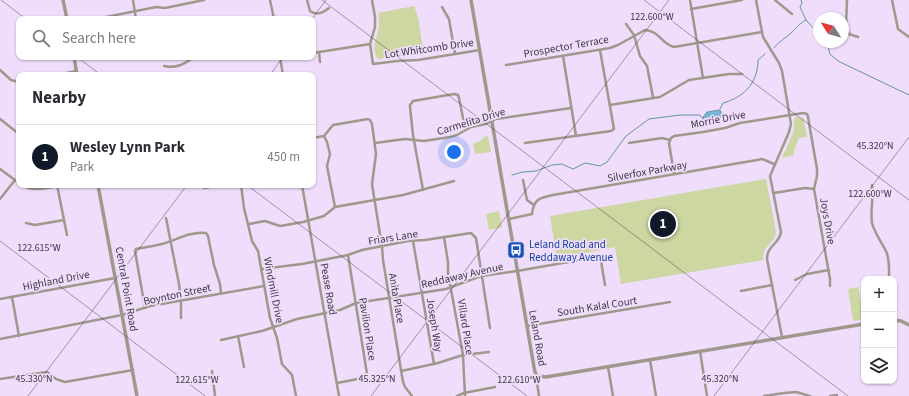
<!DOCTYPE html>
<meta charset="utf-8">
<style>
:root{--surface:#fff;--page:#f2f2f3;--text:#2b2b33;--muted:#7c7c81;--line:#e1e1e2;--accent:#111827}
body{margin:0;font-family:"Source Sans 3",sans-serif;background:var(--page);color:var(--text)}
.controls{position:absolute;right:12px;bottom:12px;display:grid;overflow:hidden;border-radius:8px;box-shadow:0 1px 3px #0004}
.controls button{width:36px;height:36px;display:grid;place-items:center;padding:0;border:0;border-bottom:1px solid var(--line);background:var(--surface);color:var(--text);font:20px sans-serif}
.compass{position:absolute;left:813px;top:12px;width:36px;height:36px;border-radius:50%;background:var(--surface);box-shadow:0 1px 3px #0004;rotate:307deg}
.you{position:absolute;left:454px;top:152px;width:14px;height:14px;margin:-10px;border:3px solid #fff;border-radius:50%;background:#1a73e8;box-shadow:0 0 0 6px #1a73e833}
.badge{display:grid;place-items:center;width:26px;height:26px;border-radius:50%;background:var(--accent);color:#fff;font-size:13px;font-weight:700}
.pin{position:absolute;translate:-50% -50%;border:2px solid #fff;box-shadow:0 1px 4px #0006}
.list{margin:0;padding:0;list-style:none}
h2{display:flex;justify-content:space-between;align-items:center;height:52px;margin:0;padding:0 16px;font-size:17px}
h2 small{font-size:13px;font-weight:400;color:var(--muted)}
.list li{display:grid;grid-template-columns:26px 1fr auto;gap:12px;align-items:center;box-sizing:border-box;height:64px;padding:0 16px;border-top:1px solid var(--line)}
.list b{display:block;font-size:15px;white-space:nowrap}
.list p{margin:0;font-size:13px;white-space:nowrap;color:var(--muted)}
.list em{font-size:13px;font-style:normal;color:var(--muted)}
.icon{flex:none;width:22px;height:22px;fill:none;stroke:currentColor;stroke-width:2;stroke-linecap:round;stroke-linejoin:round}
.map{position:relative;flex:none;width:909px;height:396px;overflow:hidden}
.search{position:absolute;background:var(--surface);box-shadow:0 1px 3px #0004;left:16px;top:16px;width:300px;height:44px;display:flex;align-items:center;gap:10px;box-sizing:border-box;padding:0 14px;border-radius:8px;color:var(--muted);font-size:15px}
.panel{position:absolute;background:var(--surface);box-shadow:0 1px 3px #0004;left:16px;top:72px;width:300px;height:116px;border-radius:8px}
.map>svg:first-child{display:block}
</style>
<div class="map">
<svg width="909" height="396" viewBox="0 0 909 396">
<rect width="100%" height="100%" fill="#efddfb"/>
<!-- green -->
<g fill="#cdd7a2">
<path d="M414 6 418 17 424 55 398 56 379 59 377 58C371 47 377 38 379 26 379 21 379 17 378 13Z"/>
<polygon points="796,117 803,118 807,137 799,138 794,151 794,155 782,158 794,131 794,119"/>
<polygon points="488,136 491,152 475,154 473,144 482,140 483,137"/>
<path d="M766 179 776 232C775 244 762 245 763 260L621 284 615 247 557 259 550 216Z"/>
<polygon points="499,211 502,227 489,230 486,214"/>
<polygon points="858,287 864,319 853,321 848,289"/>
</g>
<!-- water -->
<path fill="#78b8d6" stroke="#6792aa" d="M720 110C726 120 715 121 707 123L703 121V117L707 112Z"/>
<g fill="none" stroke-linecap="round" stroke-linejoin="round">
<!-- stream -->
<g stroke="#6792aa" stroke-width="1">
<polyline points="801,0 802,3 800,7 806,20 819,34"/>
<polyline points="827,42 830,54 838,61 909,95"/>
<path d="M774 48C779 41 786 38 791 33 796 28 799 24 806 20"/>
<path d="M720 109 723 103C745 97 758 82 758 60L765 54"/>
<polyline points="512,175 523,172 536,171 552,165 562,164 573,169 585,163 600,166 607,162 626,136 649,119 680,115 700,115 702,118 704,119"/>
</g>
<!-- minor -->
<g stroke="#9e998c" stroke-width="2.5">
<polyline points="133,0 136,19"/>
<polyline points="270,0 274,19"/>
<path d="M307 0 310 11C317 16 323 13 329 8"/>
<polyline points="372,0 375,17 375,27 370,44 373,64 397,61 418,60 480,50"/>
<polyline points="690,0 703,78"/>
<path d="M756 0 763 37 779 63 782 71 791 124 789 132 770 176 781 232C779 245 767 245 767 259L782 337"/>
<polyline points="775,0 792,14"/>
<polyline points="847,0 846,26 849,34 858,37"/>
<polyline points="892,0 898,29 909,37"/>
<polyline points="442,7 449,19 455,54"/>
<polyline points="691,9 742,0"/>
<polyline points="96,19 156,7 165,8 204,0"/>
<polyline points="626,24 634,35 640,56 647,66 653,97"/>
<polyline points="319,52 320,62"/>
<polyline points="313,53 370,44"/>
<polyline points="563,56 576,136"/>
<polyline points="280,57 283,75"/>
<polyline points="281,58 289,57"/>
<path d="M506 65 610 48 618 45 645 30C660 31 661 44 674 47L762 32"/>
<path d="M164 66C177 69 184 64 194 57"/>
<polyline points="0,70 11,80 19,82"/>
<polyline points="57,75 76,71"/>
<polyline points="610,105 660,97 689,80 729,74 742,74"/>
<polyline points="0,119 19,134"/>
<polyline points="324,136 327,142 330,154 327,166 335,207"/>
<polyline points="313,138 324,136 333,125 368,119 370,120 372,124 376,154 372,184 382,247 383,260 403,382 405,387 412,396"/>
<polyline points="375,143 405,139 424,141 450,137 457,135 471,127 486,124 496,119 571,108"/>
<polyline points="525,143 611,131 614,129 600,50"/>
<polyline points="629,143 662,138 670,140"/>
<polyline points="0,169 19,183"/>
<polyline points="674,174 669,143 671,138 674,136 703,132 725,128 740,123 803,113 807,114 808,117 817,169 817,176 814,189 830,279 830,286"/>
<polyline points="523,180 527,200 534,205"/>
<path d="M21 185C34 193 49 187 63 185"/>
<polyline points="57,185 67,235"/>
<polyline points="241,185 244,208 252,241 258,251 270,318 277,338 282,364 292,375 296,396"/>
<polyline points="302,185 339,396"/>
<path d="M872 185C874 198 870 209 872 223 875 234 881 241 886 251 890 260 889 270 889 279"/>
<polyline points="204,188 221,185"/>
<polyline points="423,190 413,135 410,107 410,105 413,101 454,94 458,95 459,98 463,118 468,129"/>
<polyline points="774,193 805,188 814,189"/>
<polyline points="0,199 15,180"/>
<polyline points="166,218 179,284 181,301 181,318"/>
<path d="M509 219 532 214C534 199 539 198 553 195L757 160 762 159 774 164"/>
<polyline points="26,223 35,225 64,220"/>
<polyline points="249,224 265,221 280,226 303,222 324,216 335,207 403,195 454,181"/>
<polyline points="444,237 448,262 448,273 463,355 465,396"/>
<polyline points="413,241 434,364"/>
<polyline points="261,269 302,264 348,255 362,250 408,241 425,240 471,233 476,238 490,328"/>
<polyline points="795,280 807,274 829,270"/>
<polyline points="741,291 772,285"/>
<polyline points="12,297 19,336"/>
<polyline points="0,299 115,278"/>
<path d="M145 308 135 251 136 249C145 247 154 246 162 244 176 240 191 231 206 233L208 236 214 265 220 284 221 293"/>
<polyline points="527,326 670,302"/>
<polyline points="238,336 244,367"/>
<polyline points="0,339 122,315 150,306 264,286"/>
<polyline points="221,340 262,331 297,319 340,310 356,303 446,289 481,276 517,271 597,257 599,258 601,261 605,285"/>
<polyline points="700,351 707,396"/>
<polyline points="650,360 656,396"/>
<polyline points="608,367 613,396"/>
<polyline points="212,371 215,396"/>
<polyline points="401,371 438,363 463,355 489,352"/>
<polyline points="537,376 537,382 539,396"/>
<polyline points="0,379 47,372 56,379 65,382 133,370"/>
<polyline points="337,383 363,378 367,374 348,255"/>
<polyline points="457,396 464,393 495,387"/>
<polyline points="764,396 784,393 796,392 810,396"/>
<polyline points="830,396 837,395"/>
</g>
<!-- tertiary -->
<g stroke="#9e998c" stroke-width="3.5">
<polyline points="63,0 67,19"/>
<polyline points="471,0 534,367 535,372 537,376 546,377 864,324"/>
<polyline points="74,57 77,75"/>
<polyline points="98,185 137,396"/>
<polyline points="894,320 901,321 909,325"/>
</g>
</g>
<!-- ticks -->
<path fill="none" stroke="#3f3844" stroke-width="1" stroke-opacity="0.45" d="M1 0 26 19M322 0 848 396M644 0 909 200M312 19 326 0M77 57 101 75M270 75 283 57M247 185 527 396M0 241 205 396M28 396 187 185M371 396 669 0M714 396 909 137"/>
<!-- icons -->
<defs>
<symbol id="bus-square" viewBox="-11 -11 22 22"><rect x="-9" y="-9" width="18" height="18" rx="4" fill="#1a4fb4" stroke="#efddfb"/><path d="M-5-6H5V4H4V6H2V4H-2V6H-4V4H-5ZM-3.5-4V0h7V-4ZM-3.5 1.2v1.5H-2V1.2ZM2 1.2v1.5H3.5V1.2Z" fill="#fff"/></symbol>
</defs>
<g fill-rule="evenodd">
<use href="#bus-square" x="506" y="240" width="20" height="20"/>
</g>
<g text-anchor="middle" stroke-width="3.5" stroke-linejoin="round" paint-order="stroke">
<!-- street labels -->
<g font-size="11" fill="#3f3844" stroke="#efddfb">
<text transform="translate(566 46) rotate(-10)" y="4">Prospector Terrace</text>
<text transform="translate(429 48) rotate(-8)" y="4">Lot Whitcomb Drive</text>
<text transform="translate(718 119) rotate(-11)" y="4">Morrie Drive</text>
<text transform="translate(471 121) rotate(-17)" y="4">Carmelita Drive</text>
<text transform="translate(647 171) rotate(-10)" y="4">Silverfox Parkway</text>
<text transform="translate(828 221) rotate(80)" y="4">Joys Drive</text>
<text transform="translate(393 237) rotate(-9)" y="4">Friars Lane</text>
<text transform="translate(462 275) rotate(-13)" y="4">Reddaway Avenue</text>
<text transform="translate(56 280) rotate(-11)" y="4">Highland Drive</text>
<text transform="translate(127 289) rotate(80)" y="4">Central Point Road</text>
<text transform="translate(329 289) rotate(80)" y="4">Pease Road</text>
<text transform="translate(274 290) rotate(79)" y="4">Windmill Drive</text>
<text transform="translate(177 294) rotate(-12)" y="4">Boynton Street</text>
<text transform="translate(397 298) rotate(80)" y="4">Anita Place</text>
<text transform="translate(597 306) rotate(-9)" y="4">South Kalal Court</text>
<text transform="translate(435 325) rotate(81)" y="4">Joseph Way</text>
<text transform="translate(466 327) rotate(81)" y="4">Villard Place</text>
<text transform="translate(368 329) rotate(81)" y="4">Pavilion Place</text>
<text transform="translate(538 338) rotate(80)" y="4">Leland Road</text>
</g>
<!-- transit labels -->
<g font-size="11" fill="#164399" stroke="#efddfb" text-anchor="start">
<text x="529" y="248">Leland Road and<tspan x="529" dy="13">Reddaway Avenue</tspan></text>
</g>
</g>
<g font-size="10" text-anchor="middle" fill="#3f3844" stroke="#efddfb" stroke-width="3.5" stroke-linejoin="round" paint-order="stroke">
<text x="652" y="20">122.600°W</text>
<text x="875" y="149">45.320°N</text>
<text x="870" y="197">122.600°W</text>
<text x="39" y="251">122.615°W</text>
<text x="34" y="382">45.330°N</text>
<text x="377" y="382">45.325°N</text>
<text x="720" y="382">45.320°N</text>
<text x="197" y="383">122.615°W</text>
<text x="519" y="383">122.610°W</text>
</g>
</svg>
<div class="controls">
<button>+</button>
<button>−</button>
<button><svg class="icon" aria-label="layers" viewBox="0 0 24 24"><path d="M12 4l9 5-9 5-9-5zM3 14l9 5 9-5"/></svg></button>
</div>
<svg class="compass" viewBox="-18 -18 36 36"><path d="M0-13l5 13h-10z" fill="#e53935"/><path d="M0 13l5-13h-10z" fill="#7c7c81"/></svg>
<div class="you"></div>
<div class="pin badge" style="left:663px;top:224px">1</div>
<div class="search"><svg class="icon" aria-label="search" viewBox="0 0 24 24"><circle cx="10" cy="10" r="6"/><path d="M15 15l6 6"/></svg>Search here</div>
<section class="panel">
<h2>Nearby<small></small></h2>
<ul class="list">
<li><span class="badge">1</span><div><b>Wesley Lynn Park</b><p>Park</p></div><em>450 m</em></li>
</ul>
</section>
</div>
